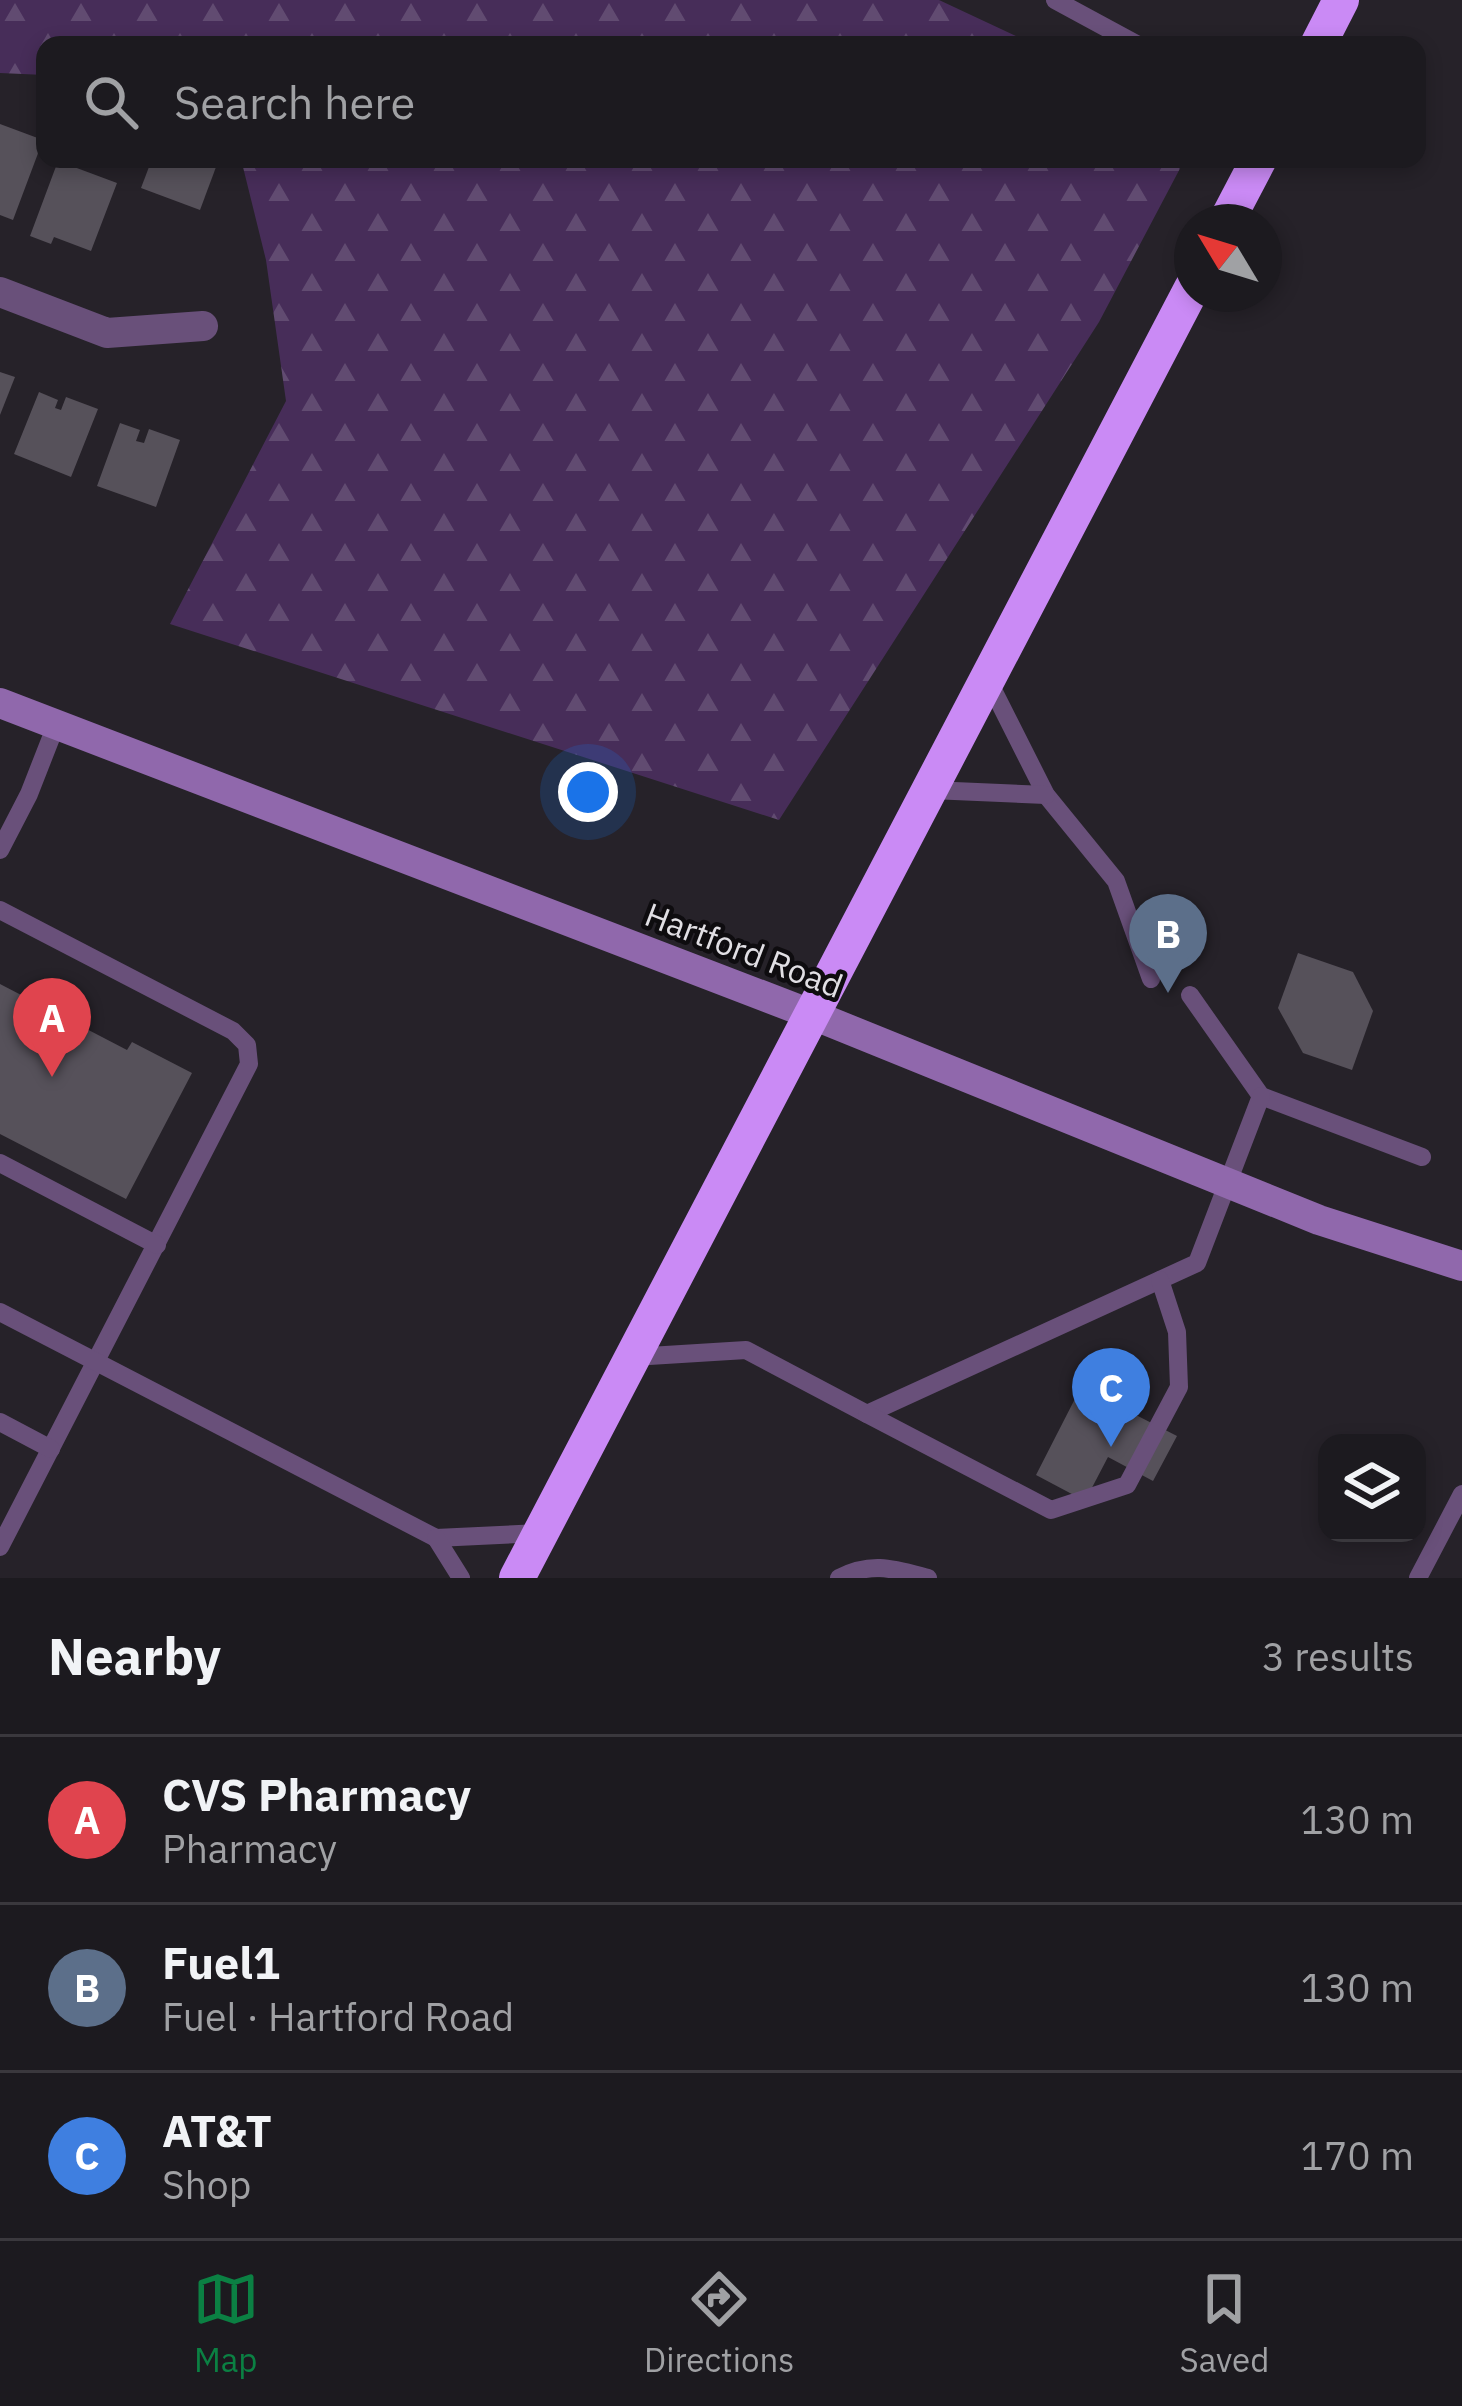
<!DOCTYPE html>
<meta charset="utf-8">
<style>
:root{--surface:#1c1a1f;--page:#29272c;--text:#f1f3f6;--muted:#a0a1a4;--line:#3a383d;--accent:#0b8043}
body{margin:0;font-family:"IBM Plex Sans",sans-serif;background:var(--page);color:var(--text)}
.controls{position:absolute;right:36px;bottom:36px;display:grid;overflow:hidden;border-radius:24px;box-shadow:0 6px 18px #0003}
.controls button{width:108px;height:108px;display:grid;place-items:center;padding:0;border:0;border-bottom:3px solid var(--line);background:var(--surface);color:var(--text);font:60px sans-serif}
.compass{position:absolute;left:1174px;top:204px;width:108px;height:108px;border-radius:50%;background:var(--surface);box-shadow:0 6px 18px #0003;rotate:308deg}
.you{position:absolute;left:588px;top:792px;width:42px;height:42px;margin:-30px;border:9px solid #fff;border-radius:50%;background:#1a73e8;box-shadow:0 0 0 18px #1a73e833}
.badge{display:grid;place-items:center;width:78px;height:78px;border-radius:50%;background:var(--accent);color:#fff;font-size:39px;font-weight:700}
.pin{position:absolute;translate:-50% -99px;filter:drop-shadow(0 3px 6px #0008)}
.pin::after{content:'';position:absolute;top:63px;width:42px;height:36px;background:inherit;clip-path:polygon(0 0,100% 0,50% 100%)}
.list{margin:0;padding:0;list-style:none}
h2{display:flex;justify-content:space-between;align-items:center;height:156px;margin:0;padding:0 48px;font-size:51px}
h2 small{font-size:39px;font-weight:400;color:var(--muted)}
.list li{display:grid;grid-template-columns:78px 1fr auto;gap:36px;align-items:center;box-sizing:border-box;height:168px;padding:0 48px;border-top:3px solid var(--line)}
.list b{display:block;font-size:45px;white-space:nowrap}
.list p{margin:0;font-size:39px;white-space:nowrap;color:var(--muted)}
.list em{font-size:39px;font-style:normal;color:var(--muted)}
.icon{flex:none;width:66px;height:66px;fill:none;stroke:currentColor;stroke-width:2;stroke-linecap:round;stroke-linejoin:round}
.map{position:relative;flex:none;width:1462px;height:1578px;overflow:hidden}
.search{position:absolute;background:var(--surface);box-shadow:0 6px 18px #0003;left:36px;right:36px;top:36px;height:132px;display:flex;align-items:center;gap:30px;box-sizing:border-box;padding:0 42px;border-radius:24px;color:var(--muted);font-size:45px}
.sheet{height:660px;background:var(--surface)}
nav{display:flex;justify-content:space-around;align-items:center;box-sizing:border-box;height:168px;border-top:3px solid var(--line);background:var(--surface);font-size:33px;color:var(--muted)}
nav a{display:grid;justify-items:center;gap:6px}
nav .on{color:var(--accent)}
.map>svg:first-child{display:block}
</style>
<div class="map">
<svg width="1462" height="1578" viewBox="0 0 1462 1578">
<defs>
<pattern id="forest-firs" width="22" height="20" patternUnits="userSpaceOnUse" patternTransform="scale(3)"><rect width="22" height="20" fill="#472d59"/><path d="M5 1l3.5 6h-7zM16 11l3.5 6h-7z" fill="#614b71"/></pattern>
</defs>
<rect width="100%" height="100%" fill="#262229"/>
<!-- forest -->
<g fill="url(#forest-firs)">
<polygon points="0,0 939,0 1035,45 45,45 45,75 0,73"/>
<polygon points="241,159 1185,159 1099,322 779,820 170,624 286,401 266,260"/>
</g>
<!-- building -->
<g fill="#56515a">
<polygon points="0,124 43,140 13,220 0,215"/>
<polygon points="152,159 219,159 200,210 141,188"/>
<polygon points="58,161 117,183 91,251 54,237 51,244 30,236"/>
<polygon points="0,372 15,377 0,415"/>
<polygon points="39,392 58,400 55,408 61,410 66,397 98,409 71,477 14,454"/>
<polygon points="120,423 140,430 136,441 144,443 149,429 180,440 156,507 97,486"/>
<polygon points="1298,953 1353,972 1373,1011 1352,1070 1303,1053 1278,1008"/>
<polygon points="0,984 127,1050 132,1042 192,1073 126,1199 0,1134"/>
<polygon points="1111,1378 1144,1395 1134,1414 1177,1436 1153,1481 1108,1457 1085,1501 1036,1475 1081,1387 1101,1398"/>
</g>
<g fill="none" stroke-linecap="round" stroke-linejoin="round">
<!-- lane -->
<g stroke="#69507a" stroke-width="18">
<polyline points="1055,0 1138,45"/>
<polyline points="988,680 1046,795 1116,881 1151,979"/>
<polyline points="931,790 1046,795"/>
<polyline points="0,850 29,794 56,725"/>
<polyline points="0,910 233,1031 247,1045 249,1064 0,1547"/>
<polyline points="1190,995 1261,1096 1422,1157"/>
<polyline points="0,1163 157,1245"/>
<polyline points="0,1312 436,1538 540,1533"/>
<polyline points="633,1357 746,1350 867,1414 1197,1263 1261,1096"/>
<polyline points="867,1414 1051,1510 1127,1485 1179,1387 1177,1332 1160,1280"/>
<polyline points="0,1422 51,1449"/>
<polyline points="436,1538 461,1578"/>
<path d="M839 1578C872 1561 894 1569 928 1578"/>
<polyline points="1418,1578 1462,1494"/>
</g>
<!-- street -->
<polyline stroke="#69507a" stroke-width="30" points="0,292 107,333 203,326"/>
<!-- secondary -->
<polyline stroke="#9068ac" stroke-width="30" points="0,703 813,1015 1319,1220 1462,1266"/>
<!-- highway -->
<g stroke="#ca8af5" stroke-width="36">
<polyline points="1318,45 1341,0"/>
<polyline points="1226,222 1259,159"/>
<polyline points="517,1578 1192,288"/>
</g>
</g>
<g text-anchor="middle" stroke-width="9" stroke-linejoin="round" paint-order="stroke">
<!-- street labels -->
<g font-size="33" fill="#e1dfe4" stroke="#0e0c0f">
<text transform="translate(744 950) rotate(21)" y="12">Hartford Road</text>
</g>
</g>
</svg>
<div class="controls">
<button><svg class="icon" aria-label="layers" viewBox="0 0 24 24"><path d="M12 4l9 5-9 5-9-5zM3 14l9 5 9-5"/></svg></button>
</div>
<svg class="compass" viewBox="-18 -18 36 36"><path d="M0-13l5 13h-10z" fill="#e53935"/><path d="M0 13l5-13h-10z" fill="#a0a1a4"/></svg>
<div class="you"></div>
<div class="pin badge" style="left:52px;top:1077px;background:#e0444e">A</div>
<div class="pin badge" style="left:1168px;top:993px;background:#5c6f8a">B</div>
<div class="pin badge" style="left:1111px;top:1447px;background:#3f7fe0">C</div>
<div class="search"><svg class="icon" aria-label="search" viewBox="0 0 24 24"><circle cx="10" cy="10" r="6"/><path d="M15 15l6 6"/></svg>Search here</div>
</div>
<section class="sheet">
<h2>Nearby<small>3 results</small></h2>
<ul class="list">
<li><span class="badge" style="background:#e0444e">A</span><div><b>CVS Pharmacy</b><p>Pharmacy</p></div><em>130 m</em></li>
<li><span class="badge" style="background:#5c6f8a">B</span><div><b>Fuel1</b><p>Fuel · Hartford Road</p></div><em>130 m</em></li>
<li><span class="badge" style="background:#3f7fe0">C</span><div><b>AT&amp;T</b><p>Shop</p></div><em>170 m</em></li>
</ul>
</section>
<nav>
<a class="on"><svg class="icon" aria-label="map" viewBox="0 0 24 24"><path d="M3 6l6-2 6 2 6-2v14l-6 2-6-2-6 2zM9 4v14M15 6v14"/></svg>Map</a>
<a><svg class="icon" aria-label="directions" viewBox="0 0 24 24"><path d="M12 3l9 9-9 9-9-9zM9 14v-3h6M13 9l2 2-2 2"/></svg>Directions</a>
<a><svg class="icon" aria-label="saved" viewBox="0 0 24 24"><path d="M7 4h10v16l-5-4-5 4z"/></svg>Saved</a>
</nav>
